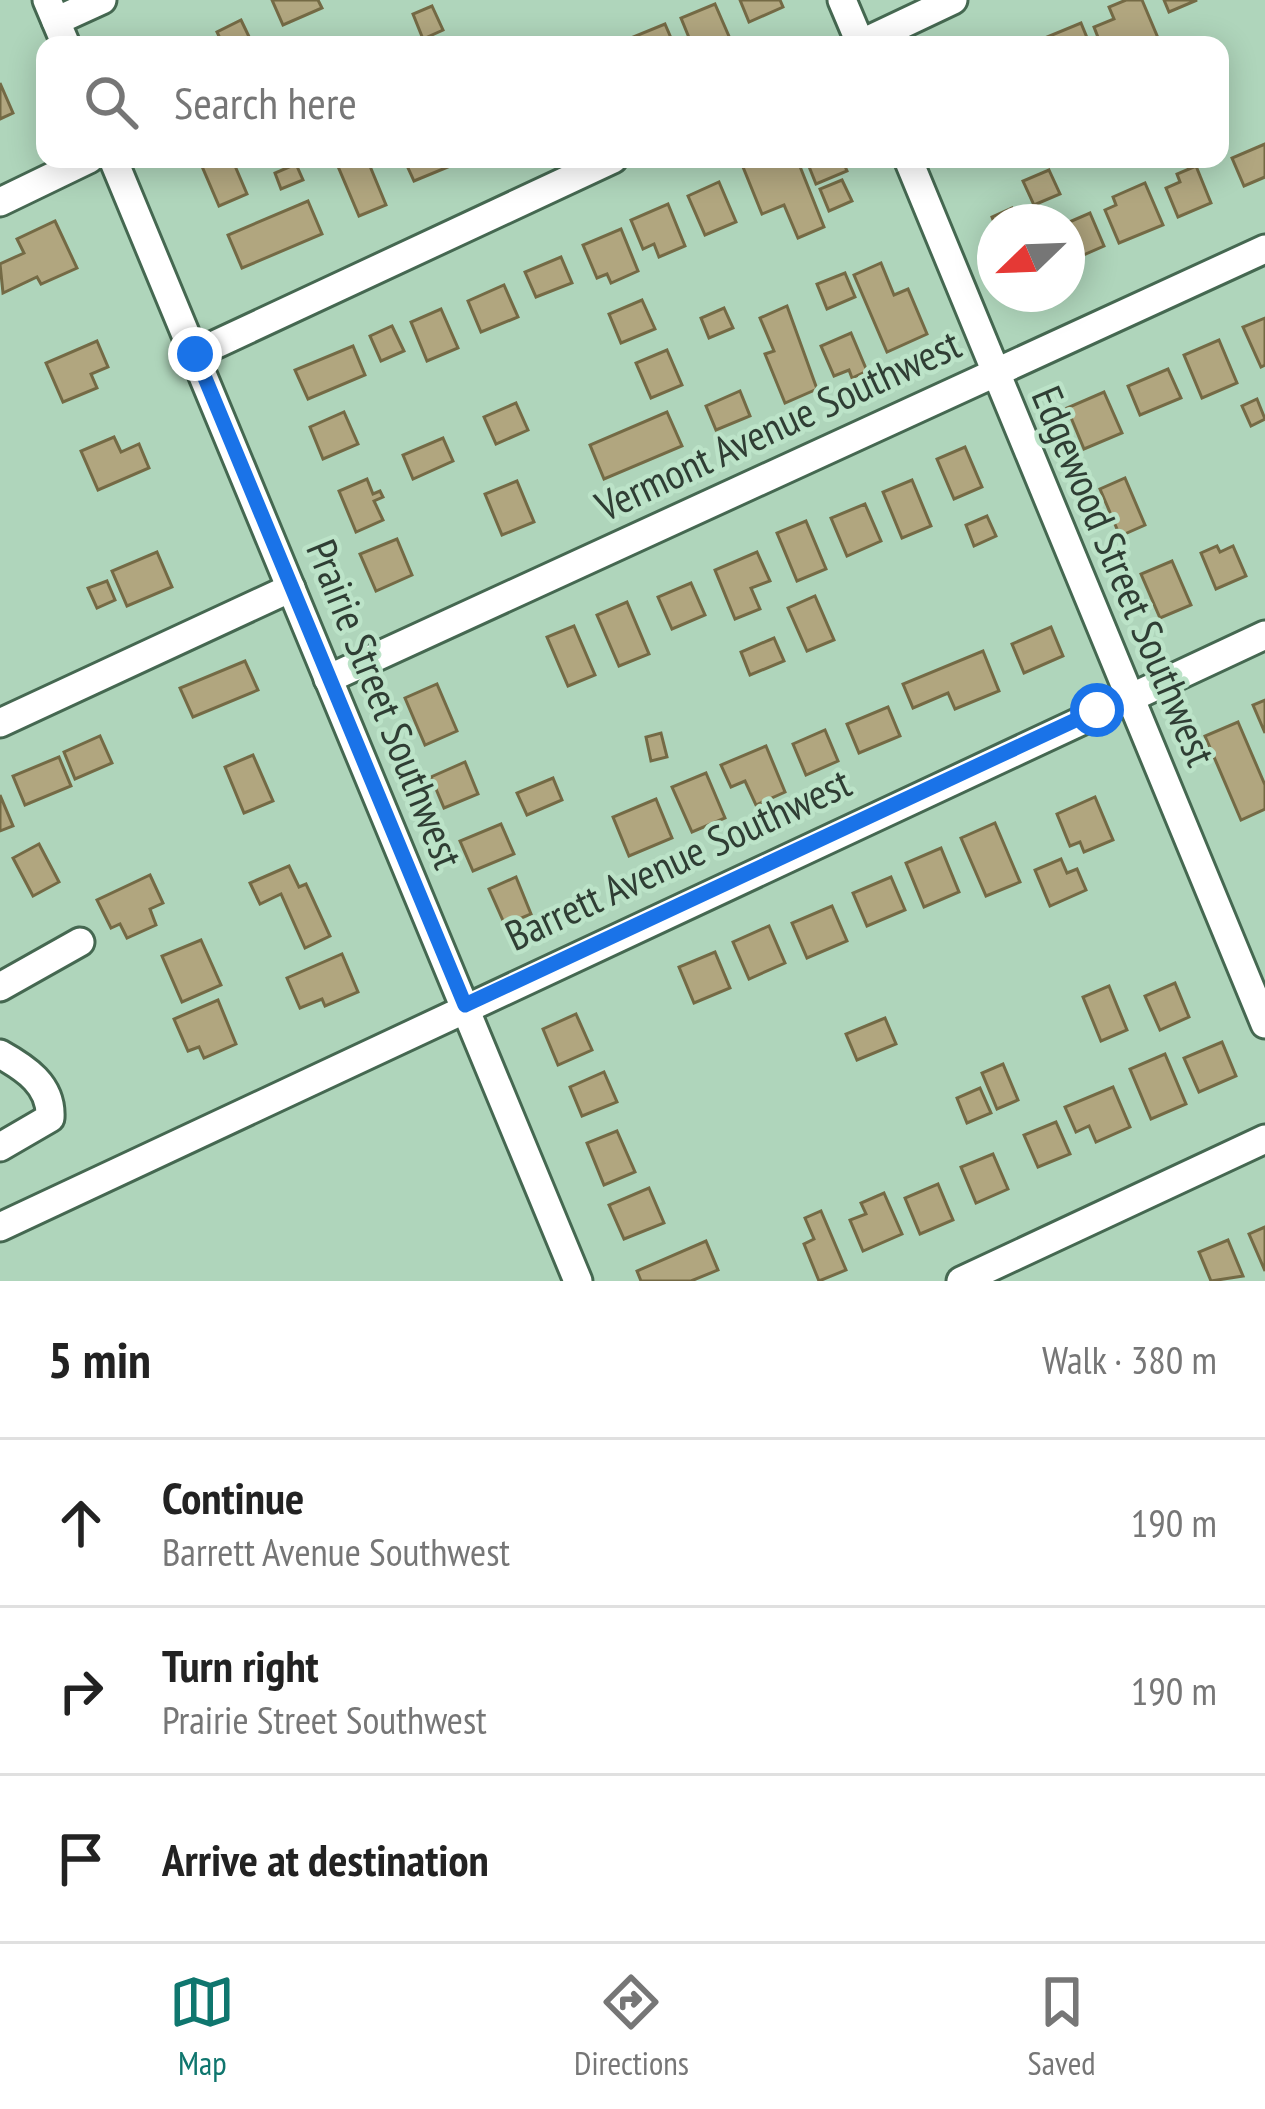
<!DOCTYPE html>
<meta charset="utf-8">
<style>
:root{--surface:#fff;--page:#f6f6f6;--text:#222;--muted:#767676;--line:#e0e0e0;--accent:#0f766e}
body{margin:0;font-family:"PT Sans Narrow",sans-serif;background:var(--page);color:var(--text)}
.compass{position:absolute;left:977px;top:204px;width:108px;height:108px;border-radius:50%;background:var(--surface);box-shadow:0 6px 30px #0003;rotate:247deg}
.stop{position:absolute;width:36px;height:36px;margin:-27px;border:9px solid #1a73e8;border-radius:50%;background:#fff}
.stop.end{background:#1a73e8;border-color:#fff;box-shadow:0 3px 12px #0008}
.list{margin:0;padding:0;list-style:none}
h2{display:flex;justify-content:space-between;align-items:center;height:156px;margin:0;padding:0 48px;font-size:51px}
h2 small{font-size:39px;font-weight:400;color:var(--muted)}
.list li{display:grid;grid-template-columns:78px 1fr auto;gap:36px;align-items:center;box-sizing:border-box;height:168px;padding:0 48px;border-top:3px solid var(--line)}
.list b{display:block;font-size:45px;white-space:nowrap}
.list p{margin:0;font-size:39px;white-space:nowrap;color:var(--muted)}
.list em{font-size:39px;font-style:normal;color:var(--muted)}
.icon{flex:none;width:66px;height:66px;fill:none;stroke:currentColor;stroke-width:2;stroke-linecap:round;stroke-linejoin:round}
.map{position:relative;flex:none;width:1265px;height:1281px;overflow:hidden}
.search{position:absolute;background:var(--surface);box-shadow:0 6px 30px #0003;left:36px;right:36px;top:36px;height:132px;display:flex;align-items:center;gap:30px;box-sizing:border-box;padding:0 42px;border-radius:24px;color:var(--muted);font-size:45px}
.sheet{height:660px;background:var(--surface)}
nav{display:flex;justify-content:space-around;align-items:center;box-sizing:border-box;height:168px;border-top:3px solid var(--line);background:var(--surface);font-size:33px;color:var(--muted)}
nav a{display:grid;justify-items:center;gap:6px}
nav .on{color:var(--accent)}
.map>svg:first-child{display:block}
</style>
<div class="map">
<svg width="1265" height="1281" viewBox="0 0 1265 1281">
<rect width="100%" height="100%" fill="#afd5bb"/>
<!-- building -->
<g fill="#b1a67f" stroke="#746a45" stroke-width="3">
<polygon points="272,0 318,0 322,8 283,25"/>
<polygon points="740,0 780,0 783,7 749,22"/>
<polygon points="1126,0 1142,0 1158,38 1142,45 1101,45 1094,27 1114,19 1109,7"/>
<polygon points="1164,0 1197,0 1169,12"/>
<polygon points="715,4 731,41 692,45 681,18"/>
<polygon points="432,6 443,30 423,39 413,14"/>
<polygon points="241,20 253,45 223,45 217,32"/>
<polygon points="1081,23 1090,45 1051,45 1047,37"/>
<polygon points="665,24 674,45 636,45 633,37"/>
<polygon points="0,83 13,113 0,119"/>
<polygon points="1265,144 1265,177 1244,186 1232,158"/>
<polygon points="214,159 232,159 247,194 219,206 201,164"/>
<polygon points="350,159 367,159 386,205 359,216 337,164"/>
<polygon points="404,159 444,159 448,167 414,181"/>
<polygon points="760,159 797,159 824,227 798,238 784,205 762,214 743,167"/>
<polygon points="806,159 842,159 847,171 816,184"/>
<polygon points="296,164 303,180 281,189 275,173"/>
<polygon points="1196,166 1211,203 1178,217 1166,188 1180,182 1177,174"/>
<polygon points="1049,170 1060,194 1034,205 1023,181"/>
<polygon points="842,180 852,201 829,211 820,189"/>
<polygon points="719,182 736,222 705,235 688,196"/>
<polygon points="1145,183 1163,225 1119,243 1105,210 1116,205 1113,197"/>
<polygon points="308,201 322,234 242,268 228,235"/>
<polygon points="668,204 685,246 659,257 654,244 643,249 631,220"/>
<polygon points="1012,208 1018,222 995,225 992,217"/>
<polygon points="1090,213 1104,246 1072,260 1067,223"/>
<polygon points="55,221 77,268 41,284 37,277 3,293 0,264 24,253 17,239"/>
<polygon points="621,229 638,271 611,283 607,274 597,278 583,245"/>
<polygon points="561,257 572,283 536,297 525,272"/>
<polygon points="881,263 894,295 908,289 927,334 887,352 854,275"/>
<polygon points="845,273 855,297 827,309 817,284"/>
<polygon points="504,285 518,317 481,332 468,301"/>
<polygon points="642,300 655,329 621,343 609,314"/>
<polygon points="787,306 817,389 785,403 765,354 774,351 760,318"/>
<polygon points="724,308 733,328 709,338 701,318"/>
<polygon points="441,309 458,348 427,361 411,322"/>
<polygon points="1265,318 1265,365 1261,367 1243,327"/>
<polygon points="392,326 404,351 381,361 370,336"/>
<polygon points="851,333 867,371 852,378 849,370 834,376 821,346"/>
<polygon points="1219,340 1237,383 1202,398 1184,355"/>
<polygon points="97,341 108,367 91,374 97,388 63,402 46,363"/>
<polygon points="353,346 365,375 308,399 295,370"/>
<polygon points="667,350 682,385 651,398 636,363"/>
<polygon points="1168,369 1181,398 1140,415 1128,386"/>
<polygon points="740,391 750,416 716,430 706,406"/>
<polygon points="1104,392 1122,433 1084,449 1067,408"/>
<polygon points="1257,399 1265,419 1251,426 1242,406"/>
<polygon points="516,403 528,430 496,444 484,417"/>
<polygon points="344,412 358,444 323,459 310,427"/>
<polygon points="667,412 682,446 604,479 590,445"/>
<polygon points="114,437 121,452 139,444 149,468 98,490 81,451"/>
<polygon points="443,438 453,461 413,479 403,455"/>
<polygon points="965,447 982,487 954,499 937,459"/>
<polygon points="1125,478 1145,525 1120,536 1100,489"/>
<polygon points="367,479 373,494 380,491 383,497 374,501 383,520 356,532 339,491"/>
<polygon points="912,480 931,526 902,538 883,492"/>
<polygon points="517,481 534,522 502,535 485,494"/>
<polygon points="865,504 881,541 847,556 831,518"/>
<polygon points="987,516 996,536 974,546 966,525"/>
<polygon points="806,521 826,569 797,581 777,533"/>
<polygon points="397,539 412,575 376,591 360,554"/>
<polygon points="1217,546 1220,552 1233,546 1246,576 1216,589 1201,553"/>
<polygon points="157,552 172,587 127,606 112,571"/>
<polygon points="757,552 770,581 751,588 760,609 735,619 715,570"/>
<polygon points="1172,561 1191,605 1160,618 1141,574"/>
<polygon points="107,581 115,600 97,608 88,588"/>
<polygon points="691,583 705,615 672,629 658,597"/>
<polygon points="815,596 834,640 807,651 788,608"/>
<polygon points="627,602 649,654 619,666 597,615"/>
<polygon points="574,626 595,675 568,686 547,637"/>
<polygon points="1051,627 1063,656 1024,673 1012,644"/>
<polygon points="774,638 784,661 750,675 741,652"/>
<polygon points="983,651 999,691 955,709 948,693 913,708 903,684"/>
<polygon points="245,661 258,690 193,717 180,688"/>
<polygon points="437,684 457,731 425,745 405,698"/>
<polygon points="1265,700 1265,733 1253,705"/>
<polygon points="888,707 900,736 859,753 847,724"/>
<polygon points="1238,722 1265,785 1265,809 1241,820 1205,736"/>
<polygon points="825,730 838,761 806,775 793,744"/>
<polygon points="661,733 667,757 651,761 646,737"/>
<polygon points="100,736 112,763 75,779 64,752"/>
<polygon points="766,746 785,792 756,805 745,781 731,787 721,765"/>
<polygon points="253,755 273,801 244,813 225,767"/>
<polygon points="59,757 71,786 25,805 13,776"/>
<polygon points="465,762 478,794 444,808 431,777"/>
<polygon points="706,773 725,818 692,832 672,787"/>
<polygon points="553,778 562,800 527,815 517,793"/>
<polygon points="0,795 13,826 0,831"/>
<polygon points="1095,797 1113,840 1084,852 1080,842 1070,846 1057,814"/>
<polygon points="656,799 672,838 629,856 613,817"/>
<polygon points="995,823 1020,882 986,896 961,838"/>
<polygon points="501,824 514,854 473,871 460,841"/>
<polygon points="39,844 59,882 33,896 13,858"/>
<polygon points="941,848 959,892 924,907 906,863"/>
<polygon points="1061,859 1067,873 1077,869 1086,890 1050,906 1035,870"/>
<polygon points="289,866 299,887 306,884 330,936 305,948 281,894 260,904 250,883"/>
<polygon points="150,875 163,903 150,909 156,925 127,938 120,924 111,928 97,900"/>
<polygon points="516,877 531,914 505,925 489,889"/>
<polygon points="891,877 905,910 867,926 853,893"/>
<polygon points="832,906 847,941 807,958 792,923"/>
<polygon points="769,926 785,963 749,979 733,942"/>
<polygon points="201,940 221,985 182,1002 162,956"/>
<polygon points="715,952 730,988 694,1003 679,967"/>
<polygon points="342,954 358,992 325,1006 322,999 300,1008 287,978"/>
<polygon points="1175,983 1189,1017 1160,1030 1145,996"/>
<polygon points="1109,986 1127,1030 1101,1041 1083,997"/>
<polygon points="218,1000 236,1044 204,1058 199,1047 188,1051 174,1019"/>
<polygon points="576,1014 592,1050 558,1065 543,1029"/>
<polygon points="885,1018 896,1044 857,1060 846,1034"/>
<polygon points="1222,1042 1236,1076 1199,1092 1184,1058"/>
<polygon points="1165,1054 1186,1104 1151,1119 1130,1069"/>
<polygon points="1003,1064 1018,1100 997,1109 982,1073"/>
<polygon points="604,1072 617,1102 582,1116 570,1087"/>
<polygon points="1113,1087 1130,1127 1096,1142 1089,1126 1076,1132 1065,1107"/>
<polygon points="980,1088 991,1113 967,1123 957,1098"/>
<polygon points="1056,1122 1070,1154 1038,1167 1024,1135"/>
<polygon points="617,1131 635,1172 604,1185 587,1143"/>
<polygon points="993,1154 1008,1189 976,1203 961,1167"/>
<polygon points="938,1184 953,1220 920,1234 905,1198"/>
<polygon points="649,1188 664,1223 624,1239 609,1205"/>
<polygon points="884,1193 902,1234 863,1251 850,1220 866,1214 861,1203"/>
<polygon points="821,1211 846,1270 819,1281 804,1244 814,1239 805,1218"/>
<polygon points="1265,1227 1265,1271 1249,1234"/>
<polygon points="1228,1240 1243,1276 1211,1281 1199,1252"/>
<polygon points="706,1241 718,1270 691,1281 641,1281 637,1271"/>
</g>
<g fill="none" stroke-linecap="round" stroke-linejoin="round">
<defs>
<g id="minor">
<polyline points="47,0 66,45"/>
<polyline points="842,0 861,45"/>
<polyline points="56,21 102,0"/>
<polyline points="858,45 953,0"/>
<polyline points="113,159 578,1281"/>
<polyline points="908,159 1265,1024"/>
<polyline points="0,202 89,159"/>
<polyline points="195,354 613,159"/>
<polyline points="328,679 1265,249"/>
<polyline points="0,723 291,588"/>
<polyline points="0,987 80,942"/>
<path d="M0 1054C25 1068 52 1085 50 1118L0 1147"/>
<polyline points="0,1227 1265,635"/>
<polyline points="961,1281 1265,1139"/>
</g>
</defs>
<!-- minor casing -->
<use href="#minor" stroke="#456851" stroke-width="33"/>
<!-- minor -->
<use href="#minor" stroke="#fff" stroke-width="27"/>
</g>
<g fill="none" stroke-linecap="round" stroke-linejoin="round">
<!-- route -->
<polyline stroke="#1a73e8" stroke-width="15" points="195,354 465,1005 1097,710"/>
</g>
<g text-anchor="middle" stroke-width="9" stroke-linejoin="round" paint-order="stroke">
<!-- street labels -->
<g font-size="42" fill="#2f3e34" stroke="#bce3c8">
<text transform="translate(778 425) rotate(-25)" y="15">Vermont Avenue Southwest</text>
<text transform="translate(1124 576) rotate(67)" y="15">Edgewood Street Southwest</text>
<text transform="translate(385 704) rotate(68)" y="15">Prairie Street Southwest</text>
<text transform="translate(678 859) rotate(-25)" y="15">Barrett Avenue Southwest</text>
</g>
</g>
</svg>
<svg class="compass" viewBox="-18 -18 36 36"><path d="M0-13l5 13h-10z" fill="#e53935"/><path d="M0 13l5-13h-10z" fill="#767676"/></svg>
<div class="stop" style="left:1097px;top:710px"></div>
<div class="stop end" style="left:195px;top:354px"></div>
<div class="search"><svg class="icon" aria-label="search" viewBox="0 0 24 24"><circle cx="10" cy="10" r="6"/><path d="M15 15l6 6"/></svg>Search here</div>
</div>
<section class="sheet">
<h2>5 min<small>Walk · 380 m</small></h2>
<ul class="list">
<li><svg class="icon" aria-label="ahead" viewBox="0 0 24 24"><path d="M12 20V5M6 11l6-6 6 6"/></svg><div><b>Continue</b><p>Barrett Avenue Southwest</p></div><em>190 m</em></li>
<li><svg class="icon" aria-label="right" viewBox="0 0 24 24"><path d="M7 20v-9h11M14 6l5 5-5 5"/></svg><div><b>Turn right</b><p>Prairie Street Southwest</p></div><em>190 m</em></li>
<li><svg class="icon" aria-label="arrive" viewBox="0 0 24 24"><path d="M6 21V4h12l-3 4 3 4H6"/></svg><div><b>Arrive at destination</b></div></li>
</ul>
</section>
<nav>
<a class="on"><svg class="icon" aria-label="map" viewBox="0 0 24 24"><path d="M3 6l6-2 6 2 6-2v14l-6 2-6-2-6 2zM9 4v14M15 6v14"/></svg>Map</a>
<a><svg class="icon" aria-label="directions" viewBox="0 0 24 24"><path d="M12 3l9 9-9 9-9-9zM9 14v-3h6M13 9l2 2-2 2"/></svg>Directions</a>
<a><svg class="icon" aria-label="saved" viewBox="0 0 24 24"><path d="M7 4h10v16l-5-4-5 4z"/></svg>Saved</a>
</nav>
